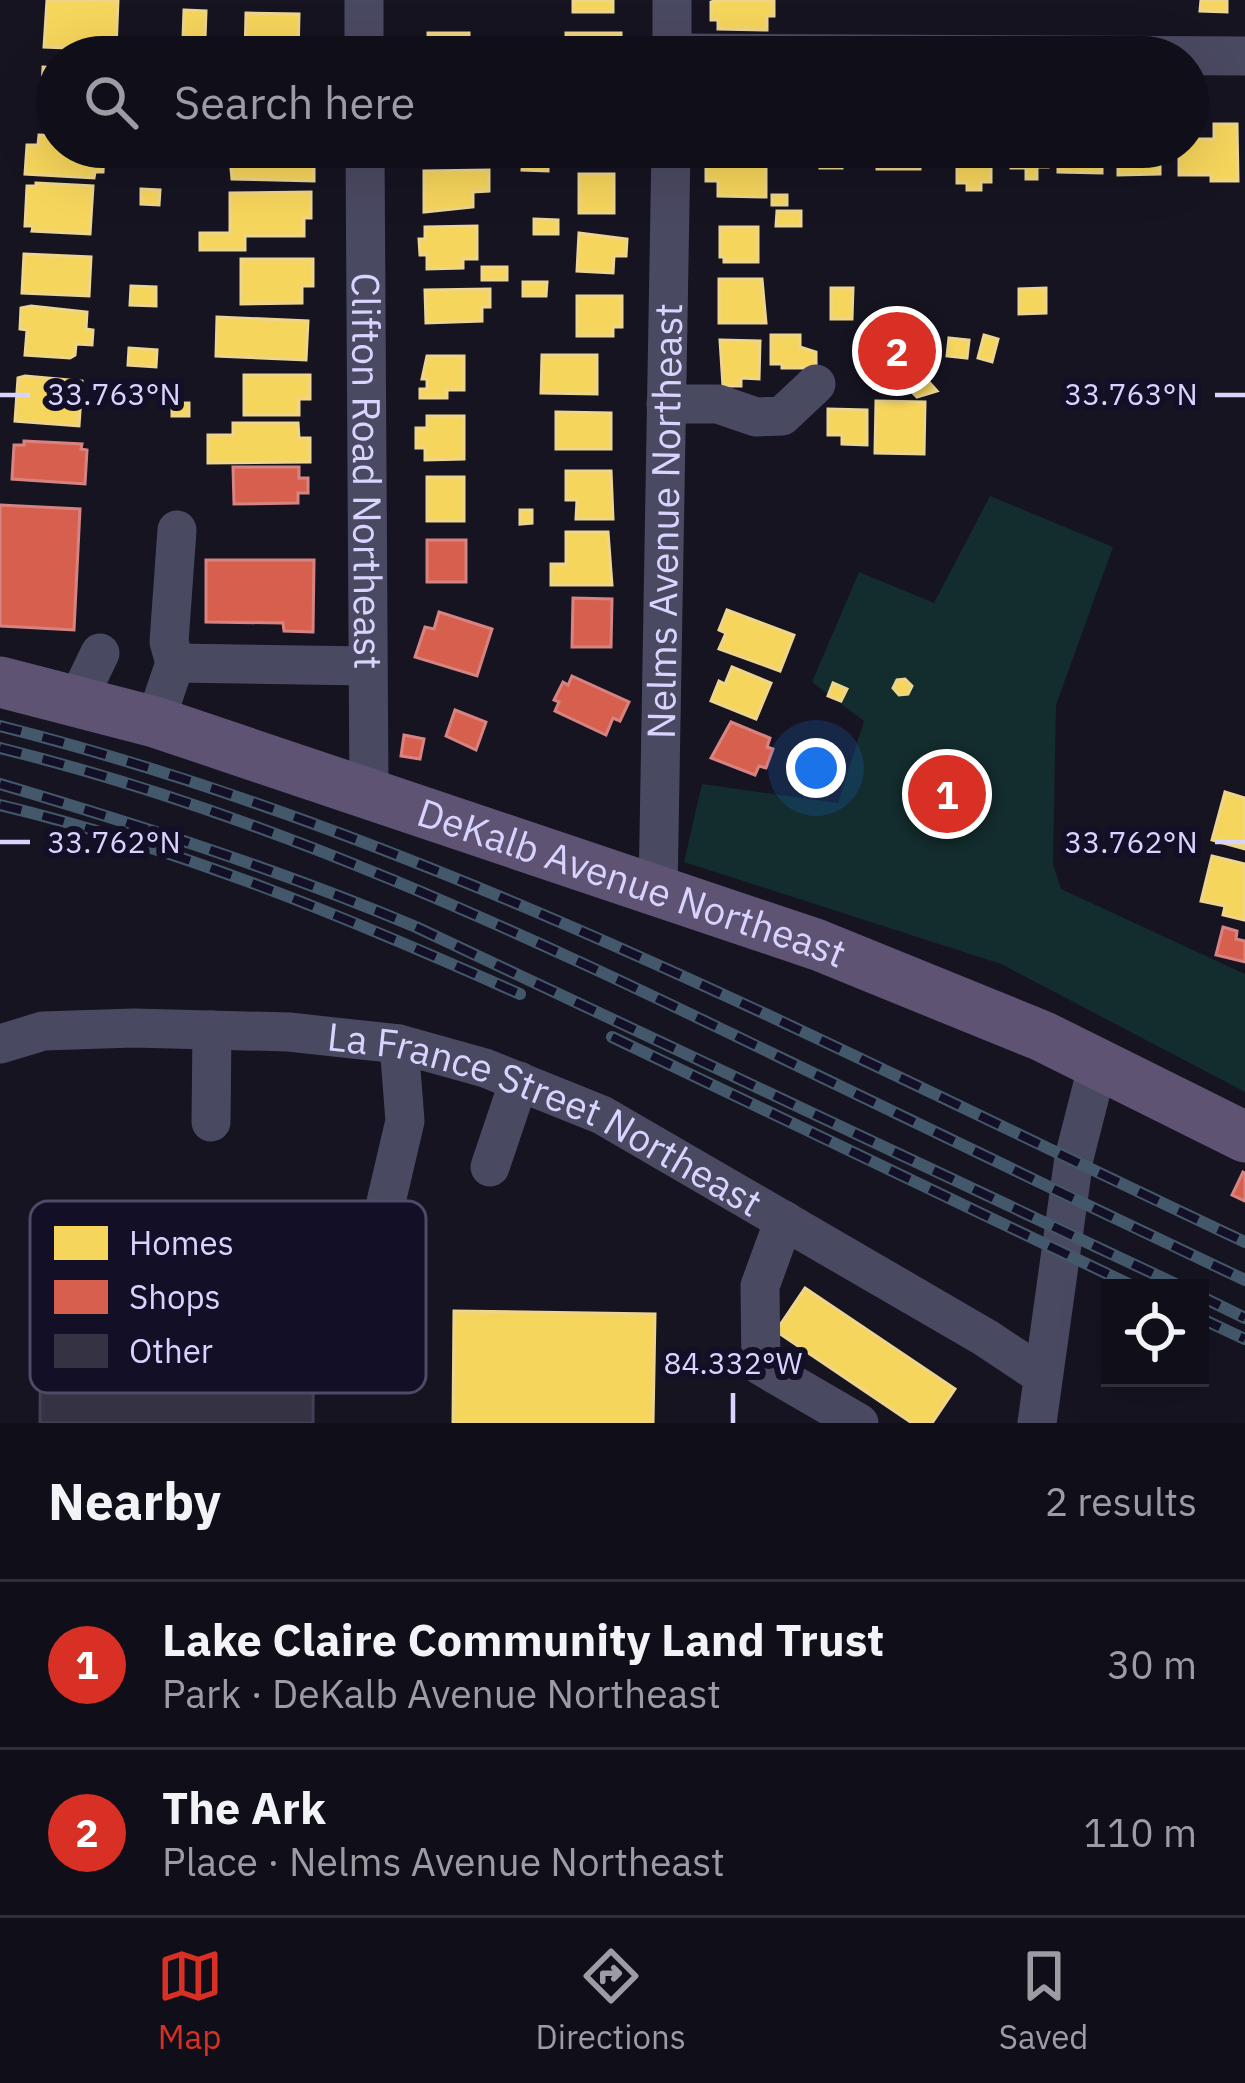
<!DOCTYPE html>
<meta charset="utf-8">
<style>
:root{--surface:#100f19;--page:#1e1d26;--text:#f1f3f6;--muted:#9c9ca2;--line:#302f38;--accent:#d93025}
body{margin:0;font-family:"IBM Plex Sans",sans-serif;background:var(--page);color:var(--text)}
.controls{position:absolute;right:36px;bottom:36px;display:grid;overflow:hidden;border-radius:0px;box-shadow:0 12px 48px #0002}
.controls button{width:108px;height:108px;display:grid;place-items:center;padding:0;border:0;border-bottom:3px solid var(--line);background:var(--surface);color:var(--text);font:60px sans-serif}
.you{position:absolute;left:816px;top:768px;width:42px;height:42px;margin:-30px;border:9px solid #fff;border-radius:50%;background:#1a73e8;box-shadow:0 0 0 18px #1a73e833}
.badge{display:grid;place-items:center;width:78px;height:78px;border-radius:50%;background:var(--accent);color:#fff;font-size:39px;font-weight:700}
.pin{position:absolute;translate:-50% -50%;border:6px solid #fff;box-shadow:0 3px 12px #0006}
.list{margin:0;padding:0;list-style:none}
h2{display:flex;justify-content:space-between;align-items:center;height:156px;margin:0;padding:0 48px;font-size:51px}
h2 small{font-size:39px;font-weight:400;color:var(--muted)}
.list li{display:grid;grid-template-columns:78px 1fr auto;gap:36px;align-items:center;box-sizing:border-box;height:168px;padding:0 48px;border-top:3px solid var(--line)}
.list b{display:block;font-size:45px;white-space:nowrap}
.list p{margin:0;font-size:39px;white-space:nowrap;color:var(--muted)}
.list em{font-size:39px;font-style:normal;color:var(--muted)}
.icon{flex:none;width:66px;height:66px;fill:none;stroke:currentColor;stroke-width:2;stroke-linecap:round;stroke-linejoin:round}
.map{position:relative;flex:none;width:1245px;height:1423px;overflow:hidden}
.search{position:absolute;background:var(--surface);box-shadow:0 12px 48px #0002;left:36px;right:36px;top:36px;height:132px;display:flex;align-items:center;gap:30px;box-sizing:border-box;padding:0 42px;border-radius:66px;color:var(--muted);font-size:45px}
.sheet{height:492px;background:var(--surface)}
nav{display:flex;justify-content:space-around;align-items:center;box-sizing:border-box;height:168px;border-top:3px solid var(--line);background:var(--surface);font-size:33px;color:var(--muted)}
nav a{display:grid;justify-items:center;gap:6px}
nav .on{color:var(--accent)}
.map>svg:first-child{display:block}
</style>
<div class="map">
<svg width="1245" height="1423" viewBox="0 0 1245 1423">
<rect width="100%" height="100%" fill="#161421"/>
<!-- green -->
<polygon fill="#132c2d" points="990,496 1113,547 1056,705 1053,864 1061,889 1245,974 1245,1092 1001,964 684,862 702,784 838,803 864,721 812,682 859,572 934,603"/>
<!-- homes -->
<g fill="#f6d55c" stroke="#edd58d" stroke-width="3">
<polygon points="47,0 118,0 116,50 44,47"/>
<rect x="573" y="0" width="40" height="12"/>
<polygon points="717,0 774,0 774,16 767,16 767,30 718,29 718,20 711,20 711,2"/>
<polygon points="1201,0 1227,0 1227,12 1200,11"/>
<polygon points="184,10 206,11 205,39 183,38"/>
<polygon points="246,13 299,14 298,57 245,57"/>
<rect x="428" y="33" width="41" height="24"/>
<polygon points="566,33 621,33 621,57 572,57 566,54"/>
<polygon points="43,67 57,68 57,115 41,114"/>
<polygon points="1214,124 1237,124 1238,181 1211,181 1211,175 1179,175 1179,147 1188,147 1188,139 1214,139"/>
<polygon points="39,135 57,136 57,147 104,148 103,172 95,172 94,178 25,174 27,145 38,145"/>
<polygon points="229,147 308,147 314,161 314,181 232,179"/>
<polygon points="420,147 465,147 465,152 420,153"/>
<polygon points="706,147 729,147 729,159 766,159 766,197 718,196 718,181 706,181"/>
<polygon points="820,147 855,147 855,160 842,160 842,168 820,168"/>
<rect x="877" y="147" width="43" height="22"/>
<polygon points="957,147 991,147 991,182 981,182 981,190 967,190 967,183 957,183"/>
<polygon points="1011,147 1048,147 1048,167 1037,167 1037,179 1026,179 1026,168 1011,168"/>
<polygon points="1058,147 1102,147 1102,173 1058,172"/>
<polygon points="1118,147 1173,147 1173,155 1160,155 1160,174 1118,175"/>
<polygon points="523,156 548,157 548,171 522,170"/>
<polygon points="489,170 489,191 473,192 473,207 424,212 424,171"/>
<rect x="579" y="174" width="35" height="39"/>
<polygon points="36,183 93,186 90,234 32,231 33,226 25,226 27,186 36,186"/>
<polygon points="141,189 160,190 159,205 141,204"/>
<polygon points="311,192 311,218 304,218 304,236 245,236 245,250 200,250 200,233 230,233 230,193"/>
<rect x="772" y="195" width="15" height="10"/>
<polygon points="777,211 801,211 801,226 776,226"/>
<polygon points="534,219 558,220 558,234 534,234"/>
<polygon points="477,226 477,259 463,259 463,268 427,269 427,255 420,255 419,239 425,239 425,227"/>
<polygon points="720,227 758,227 758,262 724,262 724,257 720,257"/>
<polygon points="579,233 627,239 626,256 614,256 613,273 577,271"/>
<polygon points="24,254 91,257 89,296 22,293"/>
<polygon points="241,259 313,259 313,286 302,286 302,303 241,304"/>
<rect x="482" y="267" width="25" height="13"/>
<polygon points="719,279 762,279 766,323 719,323"/>
<polygon points="523,282 547,282 546,296 523,296"/>
<polygon points="131,286 156,287 156,306 130,305"/>
<polygon points="831,288 853,288 852,319 831,319"/>
<polygon points="1046,288 1046,313 1019,314 1019,289"/>
<polygon points="490,289 490,307 482,307 482,321 426,323 425,290"/>
<polygon points="577,296 622,296 622,327 613,327 613,336 577,336"/>
<polygon points="31,306 87,312 86,329 93,330 92,345 76,344 75,355 70,358 25,355 27,330 20,329 21,308"/>
<polygon points="217,317 308,321 306,360 216,356"/>
<polygon points="867,322 887,322 887,328 910,330 929,363 920,372 937,391 917,397 903,383 884,382 884,387 874,388 872,339 867,339"/>
<polygon points="771,335 800,335 800,347 816,352 816,368 782,368 782,364 771,364"/>
<polygon points="984,335 998,339 992,362 978,358"/>
<polygon points="949,338 969,340 967,358 947,356"/>
<polygon points="720,340 760,341 759,379 741,378 741,386 723,386"/>
<polygon points="129,348 157,350 156,367 128,365"/>
<polygon points="542,355 597,355 597,394 541,393"/>
<polygon points="427,356 464,356 464,390 447,390 447,398 420,398 420,389 427,389 427,379 422,379"/>
<polygon points="244,375 310,375 310,399 299,399 299,415 244,415"/>
<polygon points="25,376 82,381 79,426 15,421 18,378"/>
<polygon points="876,401 925,402 924,454 875,453"/>
<rect x="172" y="403" width="17" height="13"/>
<polygon points="828,409 867,410 867,445 842,444 842,435 828,435"/>
<polygon points="556,412 611,413 611,449 556,449"/>
<polygon points="427,416 464,416 464,459 425,460 425,448 416,448 416,428 427,428"/>
<polygon points="233,423 298,423 299,438 310,438 310,462 208,463 208,435 233,435"/>
<polygon points="566,471 611,471 613,519 576,519 577,500 566,500"/>
<rect x="427" y="477" width="37" height="44"/>
<polygon points="520,510 532,510 532,523 520,524"/>
<polygon points="566,532 608,532 612,585 551,585 551,564 566,564"/>
<polygon points="727,610 794,635 780,671 719,649 726,633 719,630"/>
<polygon points="732,667 771,683 756,719 711,701 719,681 725,684"/>
<polygon points="905,679 912,686 908,694 899,695 893,688 897,680"/>
<polygon points="833,683 847,689 841,701 828,696"/>
<polygon points="1225,792 1245,798 1245,849 1212,840"/>
<polygon points="1212,856 1245,864 1244,920 1223,915 1225,906 1201,901"/>
<polygon points="805,1288 955,1389 932,1423 912,1423 776,1331"/>
<polygon points="454,1311 655,1314 653,1423 453,1423"/>
</g>
<!-- shops -->
<g fill="#d6604d" stroke="#d78382" stroke-width="3">
<polygon points="24,441 82,444 81,449 87,450 85,484 12,479 14,445 24,445"/>
<polygon points="233,467 299,467 299,478 308,478 308,493 298,493 298,503 234,504"/>
<polygon points="0,505 80,509 74,630 0,626"/>
<rect x="427" y="540" width="39" height="42"/>
<polygon points="206,560 314,560 313,632 284,631 283,623 206,622"/>
<polygon points="573,598 612,599 611,647 572,647"/>
<polygon points="439,612 492,629 477,676 415,657 425,627 434,629"/>
<polygon points="572,676 629,702 620,721 613,718 606,735 555,711 559,702 554,700 563,682 568,685"/>
<polygon points="455,710 486,722 476,750 446,736"/>
<polygon points="731,722 770,738 767,747 773,749 766,768 759,766 755,775 711,758"/>
<polygon points="404,735 424,739 420,759 401,756"/>
<polygon points="1223,927 1237,931 1236,939 1245,941 1245,962 1216,955"/>
<polygon points="1243,1172 1245,1173 1245,1201 1232,1195"/>
</g>
<!-- building -->
<polygon fill="#343243" stroke="#433f54" stroke-width="3" points="41,1223 314,1224 313,1423 40,1423"/>
<g fill="none" stroke-linecap="round" stroke-linejoin="round">
<!-- minor -->
<g stroke="#4a4962" stroke-width="39">
<polyline points="364,0 364,57"/>
<polyline points="672,0 672,57"/>
<polyline points="673,53 1245,56"/>
<path id="s1" d="M365 147 369 792"/>
<polyline points="666,404 718,404 756,417 782,416 816,384"/>
<polyline points="175,663 169,642 177,530"/>
<polyline points="77,701 100,653"/>
<polyline points="155,722 175,663 368,666"/>
<path id="s2" d="M658 893 671 147"/>
<path id="s3" d="M0 1044 43 1031 134 1028 289 1032 399 1044 485 1068 602 1115 986 1338 1043 1376"/>
<polyline points="211,1122 212,1030"/>
<polyline points="490,1167 519,1081"/>
<polyline points="784,1220 760,1286 761,1366 859,1423"/>
<polyline points="386,1223 386,1202 405,1121 399,1044"/>
<polyline points="1037,1423 1074,1158 1098,1064"/>
</g>
<!-- major -->
<path stroke="#5e5373" stroke-width="51" id="s4" d="M0 682 155 722 818 945 1042 1036 1245 1137"/>
<defs>
<g id="rail">
<path d="M0 726C435 836 841 1053 1245 1242"/>
<path d="M0 748C268 814 521 932 769 1052 927 1128 1086 1205 1245 1280"/>
<path d="M0 784C142 826 280 870 416 927L1184 1288"/>
<path d="M0 805C180 848 351 919 520 994"/>
<polyline points="612,1037 1137,1288"/>
<polyline points="1200,1296 1245,1318"/>
<polyline points="1200,1318 1245,1339"/>
</g>
</defs>
<!-- rail casing -->
<use href="#rail" stroke="#43596b" stroke-width="12"/>
<!-- rail -->
<use href="#rail" stroke="#130f26" stroke-width="8" stroke-dasharray="22" stroke-linecap="butt"/>
</g>
<!-- ticks -->
<path fill="none" stroke="#d9d4ff" stroke-width="4.5" d="M0 395H30M1215 395H1245M0 842H30M1215 842H1245M733 1393V1423"/>
<g text-anchor="middle" stroke-width="12" stroke-linejoin="round" paint-order="stroke">
<!-- street labels -->
<g font-size="39" fill="#d9d4ff" stroke="#130f26">
<text dy="14" stroke="none"><textPath href="#s1" startOffset="324">Clifton Road Northeast</textPath></text>
<text dy="14" stroke="none"><textPath href="#s2" startOffset="372">Nelms Avenue Northeast</textPath></text>
<text dy="14" stroke="none"><textPath href="#s4" startOffset="663">DeKalb Avenue Northeast</textPath></text>
<text dy="14" stroke="none"><textPath href="#s3" startOffset="564">La France Street Northeast</textPath></text>
</g>
</g>
<!-- legend -->
<rect x="30" y="1201" width="396" height="192" rx="18" fill="#130f26" stroke="#4e4a67" stroke-width="3"/>
<rect x="54" y="1226" width="54" height="34" fill="#f6d55c"/>
<rect x="54" y="1280" width="54" height="34" fill="#d6604d"/>
<rect x="54" y="1334" width="54" height="34" fill="#343243"/>
<g font-size="33" fill="#d9d4ff">
<text x="129" y="1255">Homes</text>
<text x="129" y="1309">Shops</text>
<text x="129" y="1363">Other</text>
</g>
<g font-size="30" text-anchor="middle" fill="#d9d4ff" stroke="#130f26" stroke-width="12" stroke-linejoin="round" paint-order="stroke">
<text x="114" y="405">33.763°N</text>
<text x="1131" y="405">33.763°N</text>
<text x="114" y="853">33.762°N</text>
<text x="1131" y="853">33.762°N</text>
<text x="733" y="1374">84.332°W</text>
</g>
</svg>
<div class="controls">
<button><svg class="icon" aria-label="locate" viewBox="0 0 24 24"><circle cx="12" cy="12" r="6"/><path d="M12 2v4M12 18v4M2 12h4M18 12h4"/></svg></button>
</div>
<div class="you"></div>
<div class="pin badge" style="left:947px;top:794px">1</div>
<div class="pin badge" style="left:897px;top:351px">2</div>
<div class="search"><svg class="icon" aria-label="search" viewBox="0 0 24 24"><circle cx="10" cy="10" r="6"/><path d="M15 15l6 6"/></svg>Search here</div>
</div>
<section class="sheet">
<h2>Nearby<small>2 results</small></h2>
<ul class="list">
<li><span class="badge">1</span><div><b>Lake Claire Community Land Trust</b><p>Park · DeKalb Avenue Northeast</p></div><em>30 m</em></li>
<li><span class="badge">2</span><div><b>The Ark</b><p>Place · Nelms Avenue Northeast</p></div><em>110 m</em></li>
</ul>
</section>
<nav>
<a class="on"><svg class="icon" aria-label="map" viewBox="0 0 24 24"><path d="M3 6l6-2 6 2 6-2v14l-6 2-6-2-6 2zM9 4v14M15 6v14"/></svg>Map</a>
<a><svg class="icon" aria-label="directions" viewBox="0 0 24 24"><path d="M12 3l9 9-9 9-9-9zM9 14v-3h6M13 9l2 2-2 2"/></svg>Directions</a>
<a><svg class="icon" aria-label="saved" viewBox="0 0 24 24"><path d="M7 4h10v16l-5-4-5 4z"/></svg>Saved</a>
</nav>
